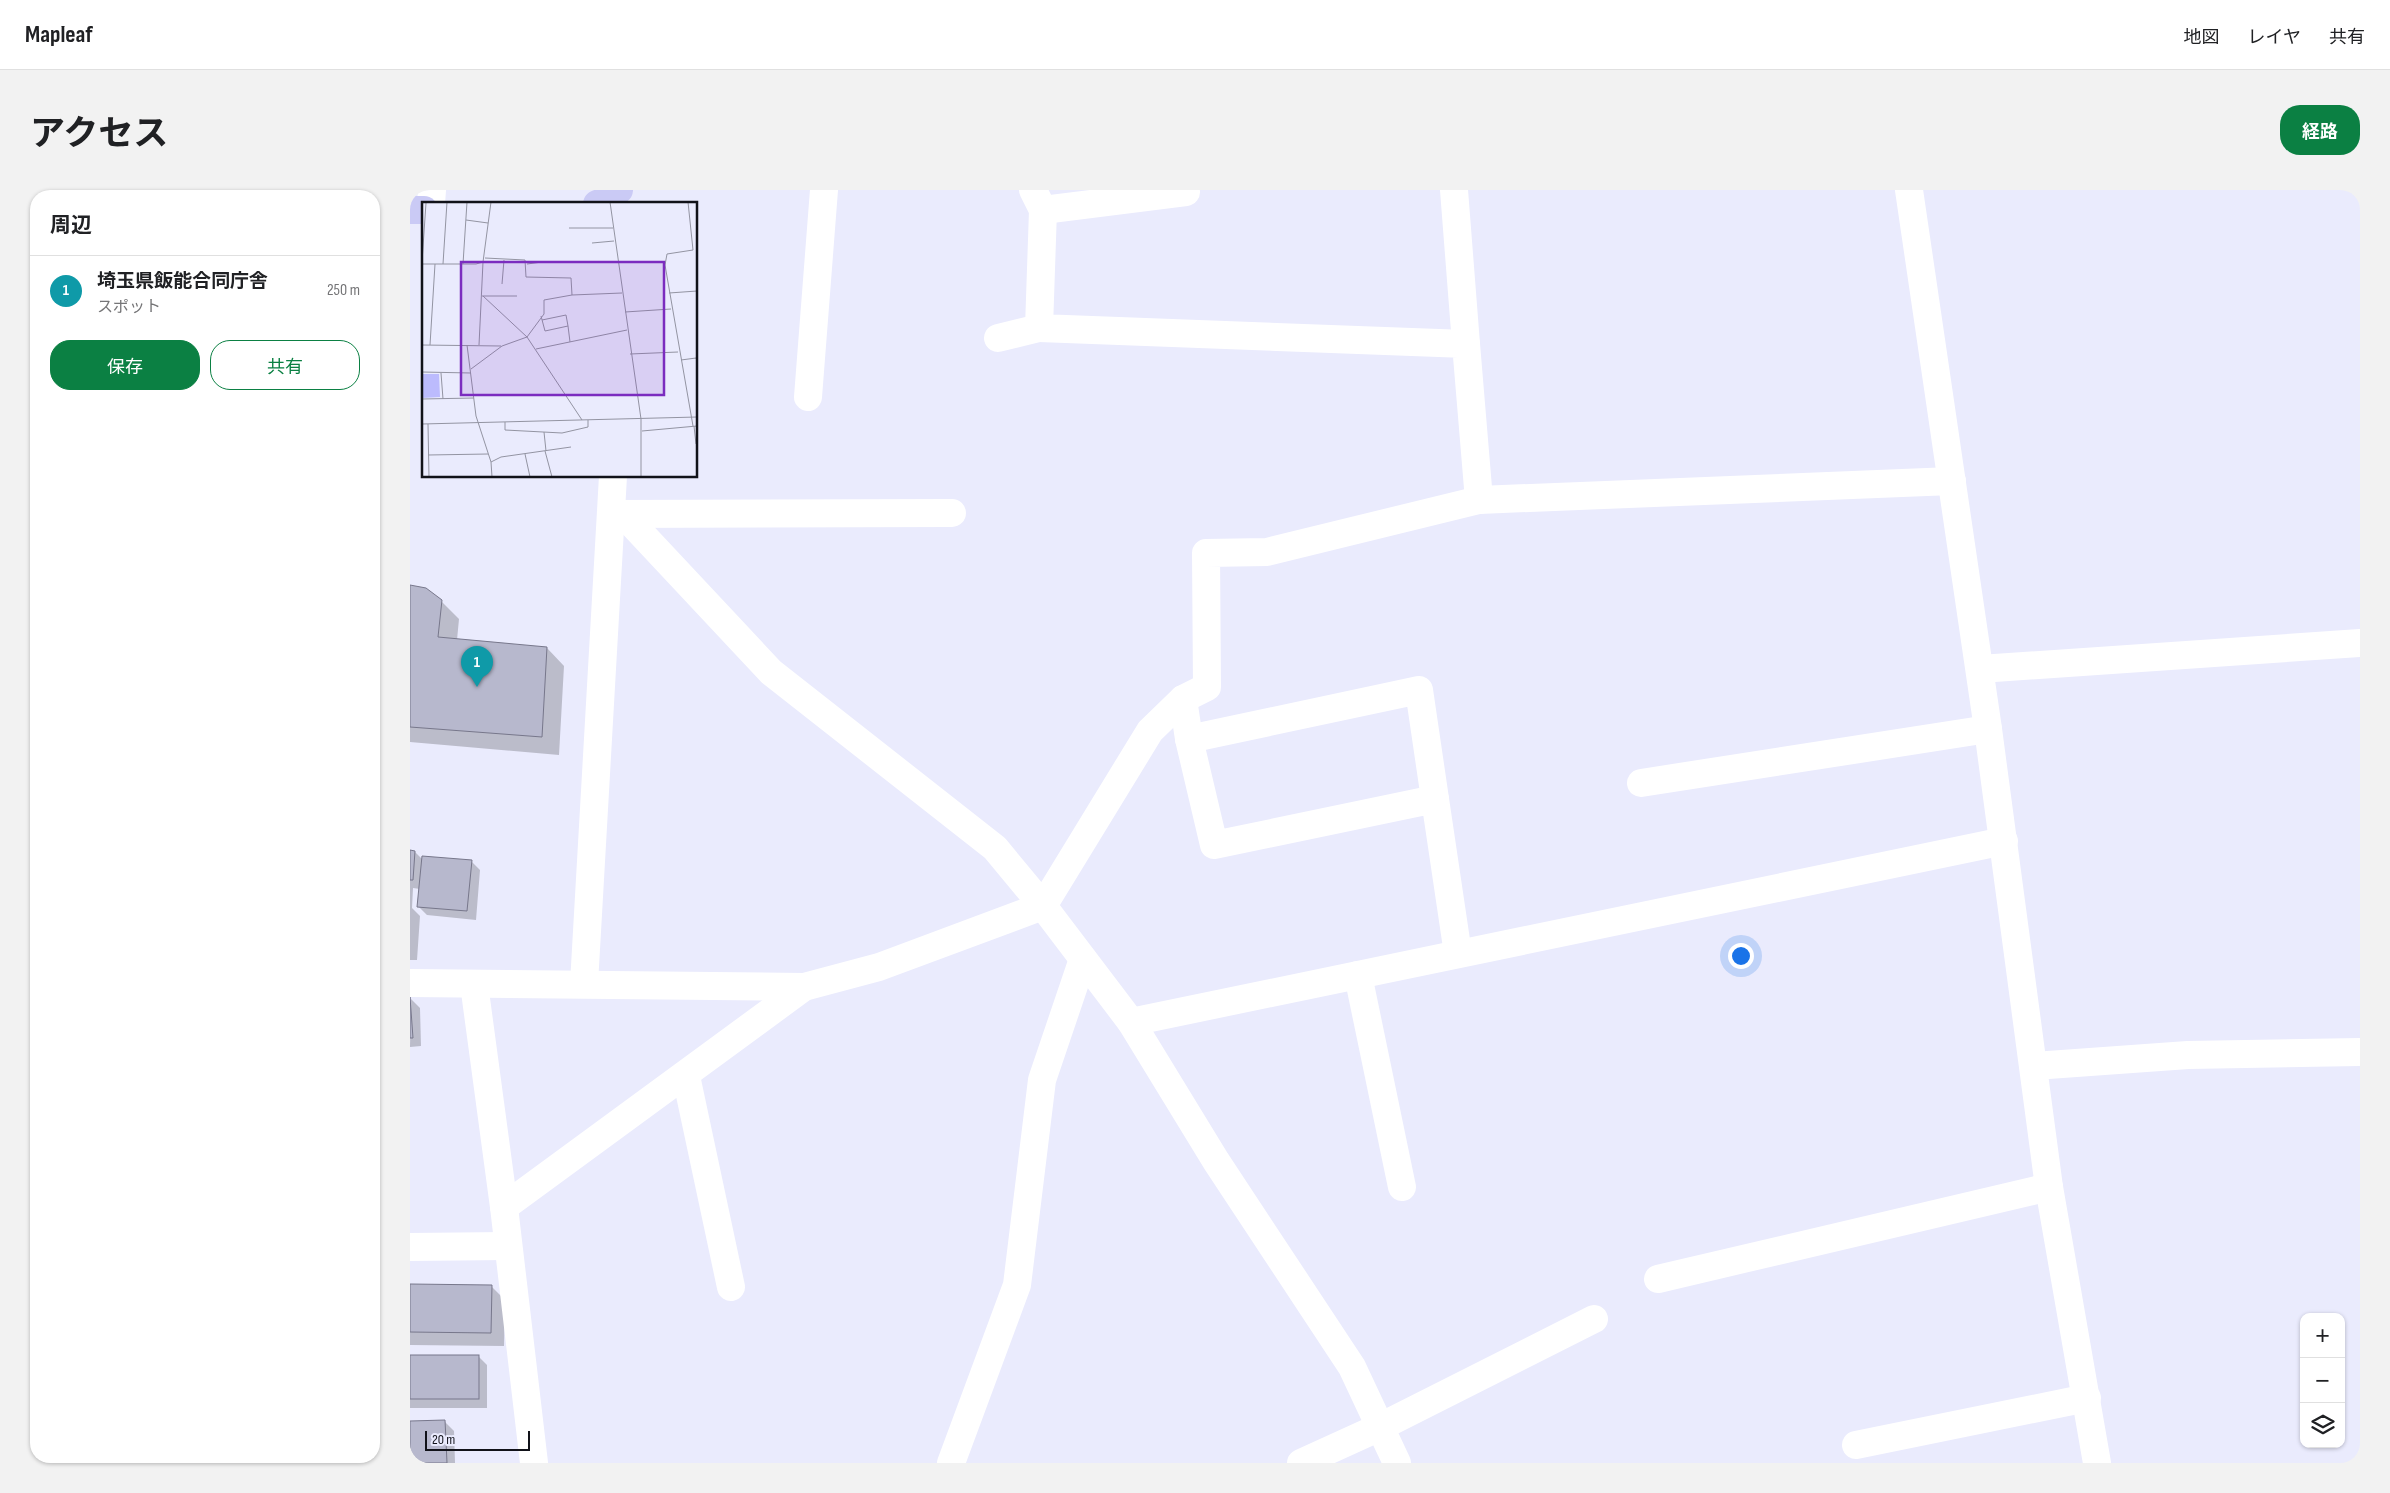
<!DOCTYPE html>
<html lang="ja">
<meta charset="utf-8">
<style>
:root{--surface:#fff;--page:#f2f2f2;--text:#202124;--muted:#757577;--line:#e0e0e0;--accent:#0b8043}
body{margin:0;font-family:"Sofia Sans Condensed","Noto Sans JP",sans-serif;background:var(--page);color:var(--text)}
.controls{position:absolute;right:15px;bottom:15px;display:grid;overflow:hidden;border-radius:10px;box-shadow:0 1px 4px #0004}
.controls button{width:45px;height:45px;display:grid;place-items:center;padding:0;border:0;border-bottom:1px solid var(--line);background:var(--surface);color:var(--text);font:25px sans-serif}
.scale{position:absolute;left:15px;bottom:12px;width:105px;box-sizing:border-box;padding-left:5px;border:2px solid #111219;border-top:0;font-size:14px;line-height:18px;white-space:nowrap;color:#111219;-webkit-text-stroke:4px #eaebfd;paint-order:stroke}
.you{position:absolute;left:1330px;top:765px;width:18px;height:18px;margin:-12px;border:4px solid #fff;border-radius:50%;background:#1a73e8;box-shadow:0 0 0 8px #1a73e833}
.badge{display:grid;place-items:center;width:32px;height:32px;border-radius:50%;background:var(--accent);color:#fff;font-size:16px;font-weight:700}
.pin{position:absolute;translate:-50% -41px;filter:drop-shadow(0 1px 2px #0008)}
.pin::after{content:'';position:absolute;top:26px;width:18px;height:15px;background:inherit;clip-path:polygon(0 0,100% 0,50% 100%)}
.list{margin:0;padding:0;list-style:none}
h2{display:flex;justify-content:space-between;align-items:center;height:65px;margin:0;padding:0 20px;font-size:21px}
h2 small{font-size:16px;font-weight:400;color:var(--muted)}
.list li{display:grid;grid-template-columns:32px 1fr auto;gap:15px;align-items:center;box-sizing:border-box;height:70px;padding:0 20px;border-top:1px solid var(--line)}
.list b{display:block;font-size:19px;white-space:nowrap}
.list p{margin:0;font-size:16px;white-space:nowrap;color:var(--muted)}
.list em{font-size:16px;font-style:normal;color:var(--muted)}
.actions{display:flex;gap:10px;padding:15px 20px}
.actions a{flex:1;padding:11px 0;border:1px solid var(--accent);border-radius:20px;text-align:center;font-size:18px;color:var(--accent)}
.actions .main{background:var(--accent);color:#fff}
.icon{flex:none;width:28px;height:28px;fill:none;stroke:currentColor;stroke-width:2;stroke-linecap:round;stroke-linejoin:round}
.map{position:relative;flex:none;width:1950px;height:1273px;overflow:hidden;border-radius:20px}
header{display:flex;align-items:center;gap:30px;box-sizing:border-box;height:70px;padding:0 25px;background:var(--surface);border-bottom:1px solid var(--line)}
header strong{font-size:24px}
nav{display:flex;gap:28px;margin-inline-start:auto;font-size:18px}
.intro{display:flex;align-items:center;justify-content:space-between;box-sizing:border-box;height:120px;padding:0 30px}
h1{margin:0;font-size:35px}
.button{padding:12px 22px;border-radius:20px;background:var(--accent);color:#fff;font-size:18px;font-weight:700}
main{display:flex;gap:30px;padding:0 30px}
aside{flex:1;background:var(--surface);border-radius:20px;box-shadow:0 1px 4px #0004}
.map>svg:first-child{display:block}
</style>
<header>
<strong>Mapleaf</strong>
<nav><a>地図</a><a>レイヤ</a><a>共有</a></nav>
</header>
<div class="intro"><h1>アクセス</h1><a class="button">経路</a></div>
<main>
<aside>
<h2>周辺<small></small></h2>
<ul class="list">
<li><span class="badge" style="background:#0f9aa8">1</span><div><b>埼玉県飯能合同庁舎</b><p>スポット</p></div><em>250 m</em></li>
</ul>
<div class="actions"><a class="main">保存</a><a>共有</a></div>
</aside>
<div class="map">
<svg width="1950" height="1273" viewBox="0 0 1950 1273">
<rect width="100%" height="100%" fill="#eaebfd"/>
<!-- shadow -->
<g fill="#0003">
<polygon points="0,396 31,411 49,429 47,450 137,458 154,476 149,565 0,552"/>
<polygon points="0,662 5,662 13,670 61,671 70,680 66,730 17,725 8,716 10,699 3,698 2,718 10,726 7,770 0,770"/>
<polygon points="1,809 10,818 11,856 0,857"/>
<polygon points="0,1095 81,1096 95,1110 94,1156 0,1155"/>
<polygon points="0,1166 68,1166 77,1175 77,1218 0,1218"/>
<polygon points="35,1232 44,1241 45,1273 0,1273 0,1233"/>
</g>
<!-- building -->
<g fill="#b7b8cd" stroke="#77778b">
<polygon points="0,395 16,398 32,410 28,447 137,457 132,547 0,537"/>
<polygon points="0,660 5,661 3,690 0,690"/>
<polygon points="12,666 62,670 57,721 7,717"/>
<polygon points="0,807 3,848 0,848"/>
<polygon points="0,1094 82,1095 81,1143 0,1142"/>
<rect x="0" y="1165" width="69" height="44"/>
<polygon points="35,1230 37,1273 0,1273 0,1231"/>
</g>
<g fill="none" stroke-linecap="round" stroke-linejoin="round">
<!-- minor -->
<g stroke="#fff" stroke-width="28">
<polyline points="623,0 633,20 629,138 1056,154 1069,310"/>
<polyline points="1044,0 1056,154"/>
<polyline points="1499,0 1578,539 1639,997 1687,1273"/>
<polyline points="21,14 22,0"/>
<polyline points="633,20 776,2"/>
<polyline points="588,148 629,138"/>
<polyline points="398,207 414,0"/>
<polyline points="201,324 542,323"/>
<polyline points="213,324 361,482 585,658 633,716 721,832 806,971 942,1177 987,1273"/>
<polyline points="1570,479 1950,453"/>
<polyline points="773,509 779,549 804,655 1025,609 1048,764"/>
<polyline points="779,549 1009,500 1025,609"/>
<polyline points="1231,593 1578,539"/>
<polyline points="948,785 992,997"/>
<polyline points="0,793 394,797"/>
<polyline points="64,794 94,1017 124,1273"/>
<polyline points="174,794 203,286"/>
<polyline points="721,832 1594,651"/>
<polyline points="1624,876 1778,865 1950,862"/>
<polyline points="276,886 321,1097"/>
<polyline points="94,1017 394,797 469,777 633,716 740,541 773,509 797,497 796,363 857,362 1069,310 1542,291"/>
<polyline points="0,1057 97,1056"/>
<polyline points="1248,1089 1639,997"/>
<polyline points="1446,1255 1677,1208"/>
<polyline points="541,1273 607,1095 632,890 673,769"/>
<polyline points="891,1273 970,1237 1184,1129"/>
</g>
<!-- major -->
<g stroke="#cacaf5" stroke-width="28">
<polyline points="187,14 197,10 209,0"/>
<polyline points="0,20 14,20"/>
</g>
</g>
<!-- overview -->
<g transform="translate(12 12)">
<rect width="275" height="275" fill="#eaebfd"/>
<path d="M0 172H17L18 195 0 196Z" fill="#bcbbfd"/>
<path fill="none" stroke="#9394a2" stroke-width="1" d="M188 0 219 217V275M266 0 271 48 245 52 243 63 271 224M44 18 66 21M147 26H191M170 41 192 39M63 56 103 58 104 75 149 76 150 93M0 60 4 1M0 62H54L61 60 69 0M21 62 25 0M41 62 45 0M105 62 120 60M80 82 82 58M247 91 275 89M60 94H95M61 94 105 135 160 218M203 110 249 107M119 114 123 129 146 124 148 140M120 118 144 113 146 124M0 143 79 144M8 143 13 62M45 143 54 214 69 260 70 275M57 143 61 60M114 147 205 128M208 152 256 150M259 158 274 156 275 159M49 167 80 144 105 135 122 112V98L150 93 200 91M0 170 49 171M19 171 21 197M0 197 52 196M83 220V228L140 231 166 225V218M0 222 275 215M6 222 7 275M272 224 274 242M220 229 275 224M122 230 124 249M123 249 130 275M103 252 108 275M6 253 66 252M69 260 79 255 149 245"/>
<path fill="#7b2cbf" fill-opacity="0.15" stroke="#7b2cbf" stroke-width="2.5" d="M39 60H242V193H39Z"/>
<rect width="275" height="275" fill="none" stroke="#111219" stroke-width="2.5"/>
</g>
</svg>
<div class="controls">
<button>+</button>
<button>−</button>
<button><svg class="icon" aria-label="layers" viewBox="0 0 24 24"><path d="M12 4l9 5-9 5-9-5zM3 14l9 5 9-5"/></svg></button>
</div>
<div class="scale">20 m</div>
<div class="you"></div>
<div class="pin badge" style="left:67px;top:497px;background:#0f9aa8">1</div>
</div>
</main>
